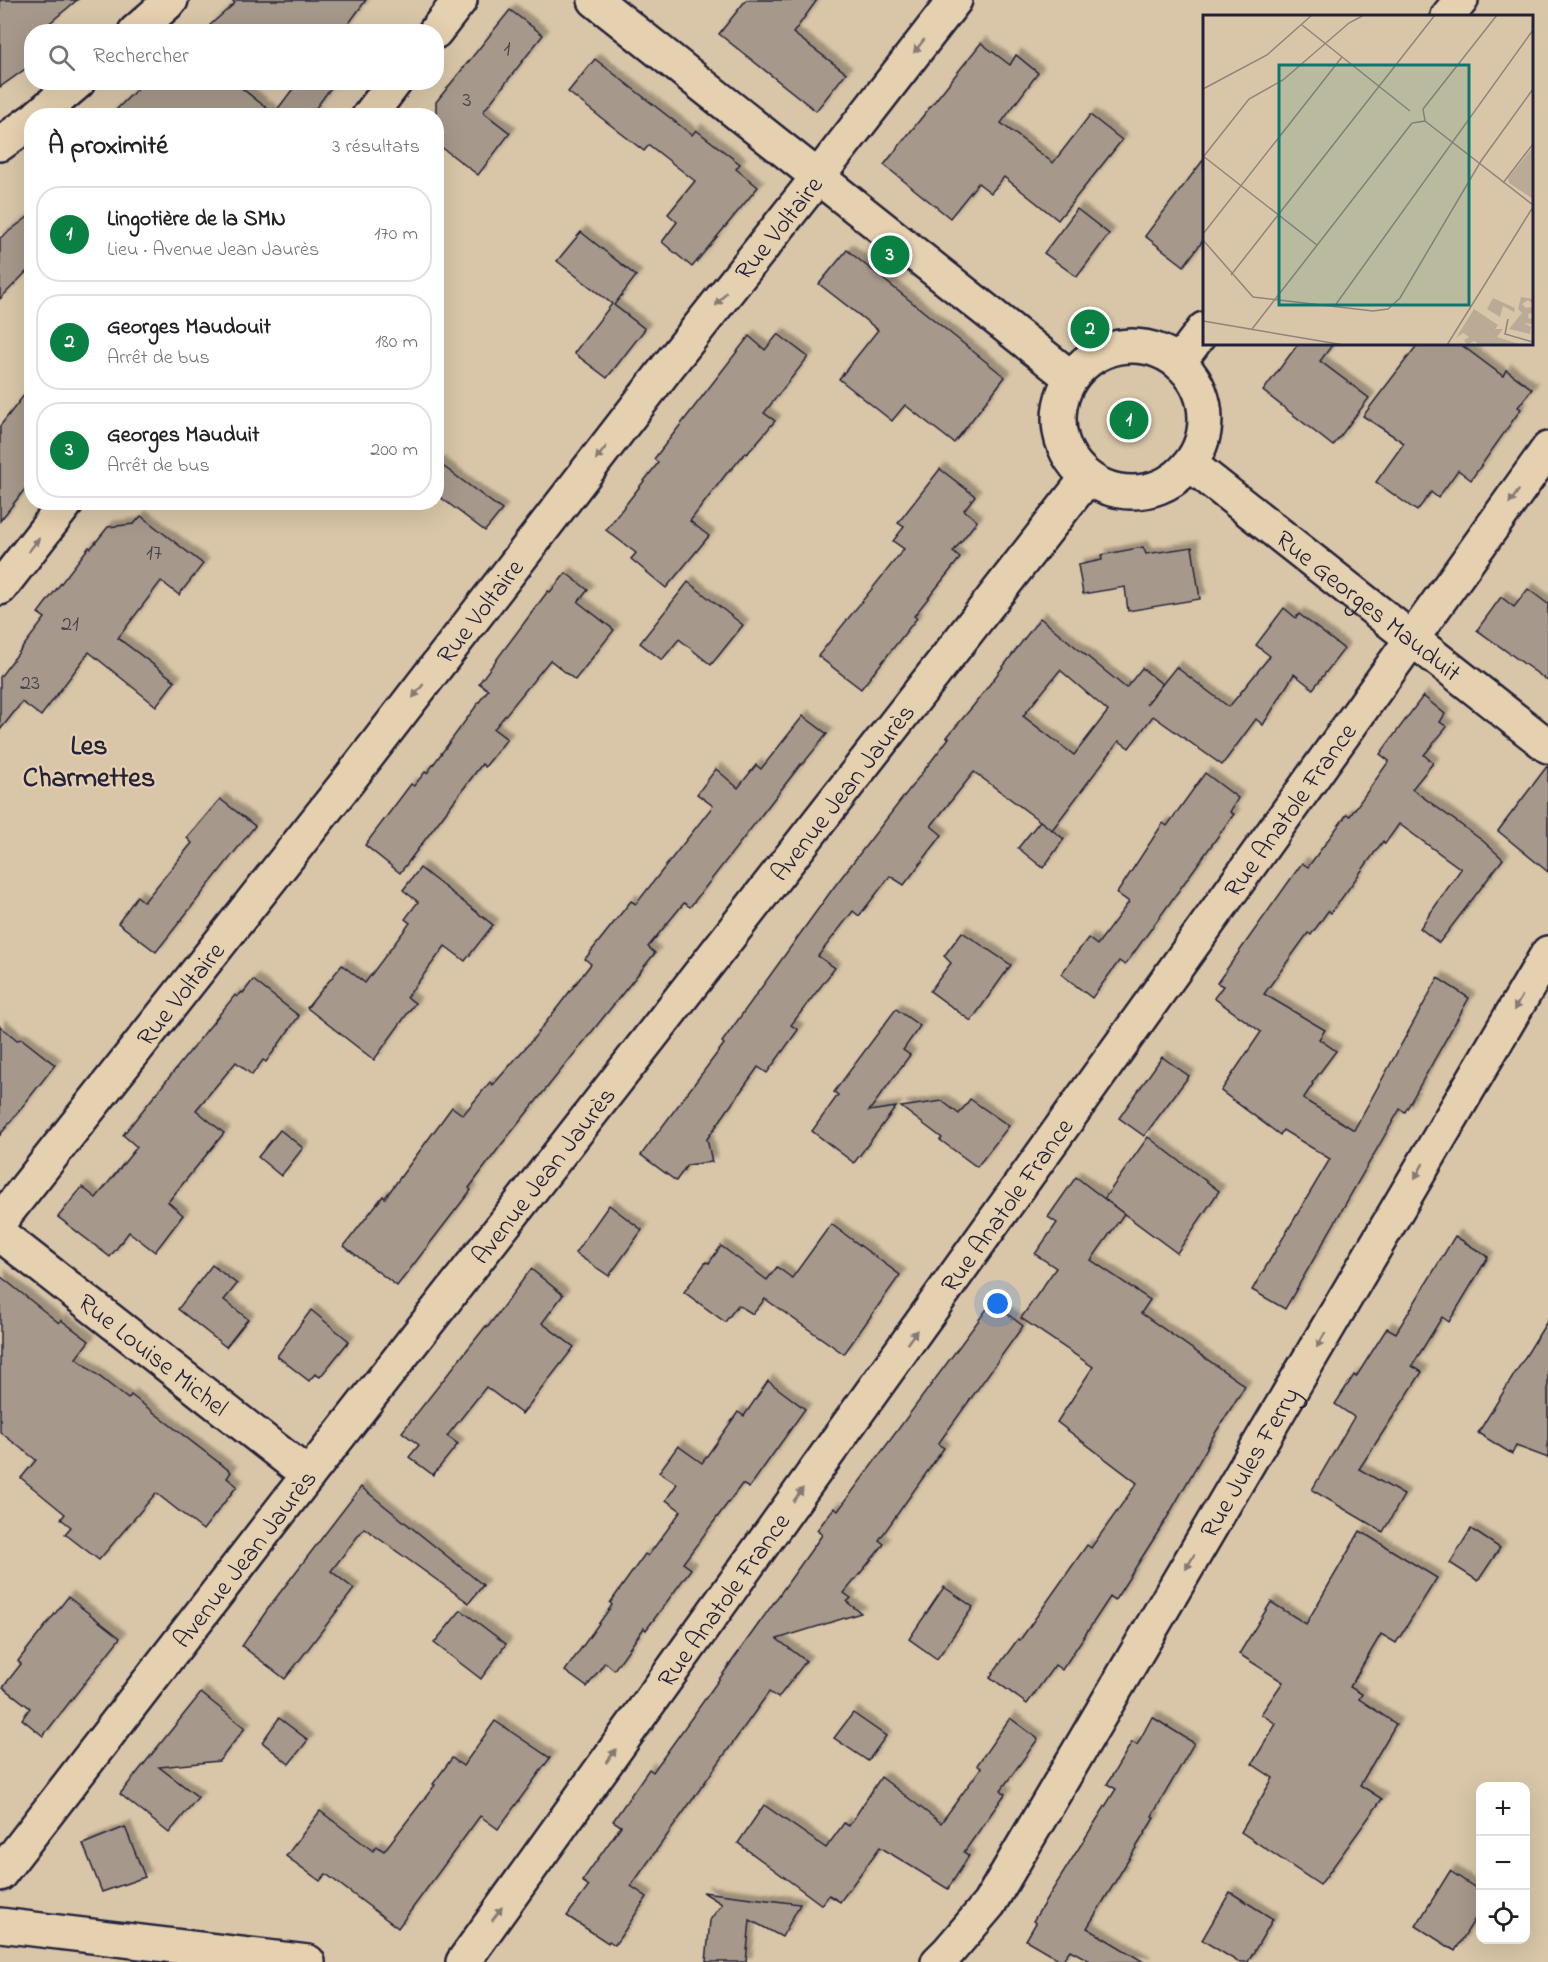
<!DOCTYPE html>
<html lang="fr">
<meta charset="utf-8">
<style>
:root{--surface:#fff;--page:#f2f2f2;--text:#202124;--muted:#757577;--line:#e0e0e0;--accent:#0b8043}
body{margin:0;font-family:"Indie Flower",sans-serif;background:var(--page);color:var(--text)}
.controls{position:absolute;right:18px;bottom:18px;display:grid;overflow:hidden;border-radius:12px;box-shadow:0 6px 24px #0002}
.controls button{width:54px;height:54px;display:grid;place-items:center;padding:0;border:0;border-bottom:2px solid var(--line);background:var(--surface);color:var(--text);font:30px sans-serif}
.you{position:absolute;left:998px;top:1304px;width:21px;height:21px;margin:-15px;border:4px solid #fff;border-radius:50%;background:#1a73e8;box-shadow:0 0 0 9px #1a73e833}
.badge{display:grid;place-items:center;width:39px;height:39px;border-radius:50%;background:var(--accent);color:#fff;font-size:20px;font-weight:700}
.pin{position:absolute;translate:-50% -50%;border:3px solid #fff;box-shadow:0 2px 6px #0006}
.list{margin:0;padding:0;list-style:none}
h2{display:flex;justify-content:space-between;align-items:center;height:78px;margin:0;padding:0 24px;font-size:26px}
h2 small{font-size:20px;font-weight:400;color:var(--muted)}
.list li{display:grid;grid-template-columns:39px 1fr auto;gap:18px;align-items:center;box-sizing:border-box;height:96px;margin:0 12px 12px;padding:0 12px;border:2px solid var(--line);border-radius:24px}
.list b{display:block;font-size:22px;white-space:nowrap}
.list p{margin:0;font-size:20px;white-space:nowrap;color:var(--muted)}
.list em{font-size:20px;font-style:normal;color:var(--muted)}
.icon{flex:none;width:33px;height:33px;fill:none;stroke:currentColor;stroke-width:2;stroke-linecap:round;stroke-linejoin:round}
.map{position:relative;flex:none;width:1548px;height:1962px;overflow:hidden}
.search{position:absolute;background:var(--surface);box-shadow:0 6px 24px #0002;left:24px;top:24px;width:420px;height:66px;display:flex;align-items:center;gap:15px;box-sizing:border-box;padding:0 21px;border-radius:24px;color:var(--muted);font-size:22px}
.panel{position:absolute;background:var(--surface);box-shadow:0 6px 24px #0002;left:24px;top:108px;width:420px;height:402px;border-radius:24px}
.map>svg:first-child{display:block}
</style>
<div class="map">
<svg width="1548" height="1962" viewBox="0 0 1548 1962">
<defs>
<filter id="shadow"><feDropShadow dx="5.5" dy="-5.5" stdDeviation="1.5" flood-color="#0004"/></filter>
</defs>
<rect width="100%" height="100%" fill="#d9c6a8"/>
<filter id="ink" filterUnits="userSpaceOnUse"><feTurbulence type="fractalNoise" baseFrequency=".0167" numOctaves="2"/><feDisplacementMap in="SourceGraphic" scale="12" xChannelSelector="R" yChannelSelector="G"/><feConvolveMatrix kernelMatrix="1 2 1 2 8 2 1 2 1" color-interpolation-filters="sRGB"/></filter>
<g filter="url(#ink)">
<!-- building -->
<g fill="#a6988a" stroke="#22223b" stroke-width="1.5" fill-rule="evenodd" filter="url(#shadow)">
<polygon points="0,0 77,0 39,32 32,32 32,64 0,87"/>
<polygon points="232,0 366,0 344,30 346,32 273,32 265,26 260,32 216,32 210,25 235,3"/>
<polygon points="746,0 817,0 793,33 846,73 816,111 719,34"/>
<polygon points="510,10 543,35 483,112 510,133 478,175 436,143 436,102"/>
<polygon points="981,43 1010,65 1016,55 1038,73 1001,123 1053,163 1090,115 1122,140 1058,220 1004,177 991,193 978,183 950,218 884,165"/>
<polygon points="595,59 692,135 696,130 740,164 736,169 758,187 692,267 662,242 677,222 668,214 695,181 649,145 644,151 568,92"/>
<polygon points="144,82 234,82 274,114 298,82 335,82 310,116 110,116"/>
<polygon points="1204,159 1204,239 1184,266 1145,236"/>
<polygon points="1077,209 1109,234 1077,277 1044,253"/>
<polygon points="32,214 32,266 0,299 0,238"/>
<polygon points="581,232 636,276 614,305 645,329 607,378 574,353 612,304 557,261"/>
<polygon points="847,250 1005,377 954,443 905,405 892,421 839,379 878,330 819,284"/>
<polygon points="778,334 808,357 764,413 775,421 747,454 745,453 731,470 730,469 690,521 709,536 666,588 631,559 636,553 606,530 658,463 654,459 749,336 765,350"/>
<polygon points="1298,344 1333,344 1320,361 1369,398 1333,446 1263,391"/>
<polygon points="1418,344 1460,344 1503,376 1506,370 1532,389 1518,407 1521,409 1471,480 1458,470 1438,498 1431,492 1417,511 1376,482 1404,443 1363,416"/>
<polygon points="32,385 32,480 0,521 0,426"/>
<polygon points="436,461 502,510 485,531 436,494"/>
<polygon points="940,469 975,496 964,510 977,521 953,552 960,558 914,616 917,618 861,689 818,656 904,549 893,541 904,527 898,523"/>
<polygon points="141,516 203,564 179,595 161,581 118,638 175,681 156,706 89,652 41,716 22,702 0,730 0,677 45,618 38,613 89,547 91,548 108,527 134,524"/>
<polygon points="1143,547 1146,554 1192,547 1200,599 1128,611 1125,587 1083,594 1078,565 1102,560 1101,555"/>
<polygon points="566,573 588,590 578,602 614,630 575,680 550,660 494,729 507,739 485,767 482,764 400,873 365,845 411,784 414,786 425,772 427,773 488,690 479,683 548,591 550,592"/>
<polygon points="688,582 743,625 711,665 679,639 662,660 640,643"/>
<polygon points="1528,589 1548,604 1548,681 1477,630 1501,597 1514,607"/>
<path d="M1284 608 1296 618 1299 614 1344 649 1313 689 1294 674 1263 725 1256 719 1222 765 1153 716 1129 748 1119 741 1052 830 974 772 931 826 942 835 904 885 890 876 859 916 853 911 818 956 835 968 791 1025 798 1030 767 1073 758 1067 707 1139 712 1162 687 1165 676 1181 641 1155 724 1044 722 1042 834 887 949 738 947 737 974 705 1040 618 1126 688 1142 668 1162 684 1146 705 1176 667 1229 707 1270 656 1256 645ZM1060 670 1108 711 1074 755 1023 716Z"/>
<polygon points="1423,696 1445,714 1440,722 1447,727 1424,755 1433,763 1412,789 1483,841 1503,859 1439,943 1420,928 1461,869 1399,824 1385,844 1383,841 1331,913 1328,911 1311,935 1308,933 1264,994 1325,1030 1319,1039 1336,1051 1312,1083 1313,1084 1303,1099 1354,1130 1438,978 1469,998 1405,1112 1400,1109 1285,1309 1252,1290 1330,1159 1283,1130 1280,1135 1221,1091 1261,1032 1214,998 1223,986 1217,983 1302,863 1308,867 1347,814 1350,816 1389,761 1380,754"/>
<polygon points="803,716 827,734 802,765 801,764 690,907 684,903 648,947 655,953 501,1145 469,1188 471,1190 397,1286 344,1246 383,1196 385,1198 452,1107 463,1115 490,1082 493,1085 533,1039 591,964 585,959 631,901 636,904 713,806 697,794 716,769 738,788 756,765 761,769"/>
<polygon points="1548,765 1548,872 1498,831"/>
<polygon points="1205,773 1238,798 1230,812 1234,814 1125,965 1119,961 1092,998 1061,974 1088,938 1097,945 1129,902 1117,893 1163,823 1167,826"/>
<polygon points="220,799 255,826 156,952 118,923 137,896 144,902 192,843 187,838"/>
<polygon points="1040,821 1064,839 1043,868 1018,848"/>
<polygon points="420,868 493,925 465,961 445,946 407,997 415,1003 374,1060 307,1008 342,965 365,983 410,923 405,919 418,902 403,890"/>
<polygon points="962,932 1011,965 971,1021 930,991 951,963 944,956"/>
<polygon points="253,980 299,1016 266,1062 263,1060 252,1075 236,1062 196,1110 224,1133 168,1202 183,1215 155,1252 129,1232 110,1257 58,1217 82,1187 96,1198 137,1147 123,1135 235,995 237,997 242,992 243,993"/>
<polygon points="896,1009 920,1026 903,1050 910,1055 869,1111 896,1107 854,1163 812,1131 838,1095 834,1092"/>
<polygon points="0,1026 17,1040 22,1039 55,1065 0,1135"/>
<polygon points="1162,1057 1189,1076 1144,1136 1119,1118"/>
<polygon points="970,1099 1009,1126 977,1167 940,1140 942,1138 901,1107 942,1101 959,1114"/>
<polygon points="280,1130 303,1148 281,1176 258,1157"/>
<polygon points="1148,1137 1219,1191 1177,1253 1104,1199"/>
<polygon points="1076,1177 1124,1214 1091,1260 1150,1300 1141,1313 1245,1386 1207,1446 1208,1446 1165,1521 1115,1600 1110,1597 1062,1670 1055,1665 1027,1704 990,1677 1018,1639 1020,1640 1087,1545 1091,1548 1137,1483 1057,1422 1093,1367 1021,1318 1056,1268 1035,1254 1057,1223 1048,1217"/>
<polygon points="609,1205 642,1230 609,1276 575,1253"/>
<polygon points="831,1224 900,1275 844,1354 765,1299 753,1314 738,1305 725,1322 684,1292 706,1262 709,1263 721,1246 767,1280 777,1267 792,1278"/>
<polygon points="1455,1236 1488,1257 1449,1322 1442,1317 1412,1366 1422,1372 1359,1469 1404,1495 1383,1532 1312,1490 1354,1417 1335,1404 1354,1375 1356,1377 1387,1328 1396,1333"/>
<polygon points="212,1265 237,1284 224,1300 248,1319 226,1347 178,1309"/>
<polygon points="531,1269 563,1295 542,1323 574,1347 522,1414 486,1387 447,1436 458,1444 433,1475 409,1457 419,1445 402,1432 486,1326 487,1328"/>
<polygon points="0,1276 59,1323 61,1320 89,1341 76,1358 128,1399 131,1395 231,1472 227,1478 237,1486 203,1530 156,1493 99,1560 65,1534 71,1527 61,1519 65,1514 21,1478 36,1460 0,1432"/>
<polygon points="992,1302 1023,1326 938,1444 944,1448 879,1540 884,1544 844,1593 851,1598 847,1602 861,1613 777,1639 806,1661 778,1698 769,1692 631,1886 647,1897 615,1945 609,1941 608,1943 567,1916 589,1886 582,1881 621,1826 613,1821 649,1769 653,1772 822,1535 817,1530 834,1508 838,1511"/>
<polygon points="311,1310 349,1341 320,1377 315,1374 309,1381 277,1356"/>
<polygon points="1548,1320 1548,1458 1516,1446 1512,1454 1478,1433"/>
<polygon points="768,1381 805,1409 749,1488 742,1484 683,1563 691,1569 646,1630 644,1628 614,1670 605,1662 587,1687 565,1671 612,1605 610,1603 645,1554 648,1556 681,1511 666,1500 677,1484 659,1472 678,1446 702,1463 738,1412 744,1416"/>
<polygon points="361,1487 483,1585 469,1603 364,1528 331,1571 354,1589 285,1679 242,1646 272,1603"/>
<polygon points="1471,1529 1500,1548 1478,1581 1450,1563"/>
<polygon points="1360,1531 1437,1578 1396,1643 1381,1634 1350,1687 1362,1694 1359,1699 1396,1724 1360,1785 1382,1799 1320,1885 1241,1832 1273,1778 1252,1764 1276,1724 1261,1714 1283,1682 1239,1654 1271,1602 1306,1624"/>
<polygon points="944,1587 973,1607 937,1659 909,1639"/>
<polygon points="68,1597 120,1638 43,1736 22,1719 30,1708 3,1687 21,1664 18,1661"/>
<polygon points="461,1610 506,1644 481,1679 434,1643"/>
<polygon points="201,1693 245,1728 219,1761 159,1767 198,1797 169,1833 120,1794"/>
<polygon points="853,1713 886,1736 868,1761 834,1738"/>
<polygon points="1152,1717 1194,1743 1152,1816 1154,1818 1087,1928 1144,1962 1092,1962 1070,1950 1062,1961 1026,1940 1036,1923 1033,1921 1116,1789 1107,1784 1132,1742 1137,1745"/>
<polygon points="279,1718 308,1740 289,1764 262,1742"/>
<polygon points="1010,1718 1038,1739 1001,1790 1005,1794 964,1852 969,1856 948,1889 880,1847 840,1902 829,1895 822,1905 738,1843 764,1805 826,1848 844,1823 849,1826 881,1777 941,1823 981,1768 977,1765"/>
<polygon points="495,1721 550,1758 498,1829 480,1816 398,1928 326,1874 320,1881 286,1856 320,1811 373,1851 376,1846 384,1851 435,1785 433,1784 452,1758 463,1766"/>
<polygon points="125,1827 145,1877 102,1892 83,1844"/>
<polygon points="1450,1871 1480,1891 1480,1911 1455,1951 1416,1926"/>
<polygon points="703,1892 728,1895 800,1904 782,1937 750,1920 746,1962 706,1962 710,1920 722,1904"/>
<polygon points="1230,1892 1273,1919 1248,1962 1238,1962 1202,1940"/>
</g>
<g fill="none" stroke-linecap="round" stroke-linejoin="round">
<defs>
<g id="minor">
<polyline points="595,0 1070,377"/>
<polyline points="1448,16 1461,0"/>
<polyline points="135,32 171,0"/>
<polyline points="435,32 460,0"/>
<polyline points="38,116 78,82"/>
<polyline points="369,116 395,82"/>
<polyline points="0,144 32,121"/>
<circle cx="1132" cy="419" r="73"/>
<polyline points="1179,362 1204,329"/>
<path id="s1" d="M1190 464 1548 746"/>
<polyline points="0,588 67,502"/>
<path id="s2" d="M0 1221 348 781 669 365 810 187 955 0"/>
<path id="s3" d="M0 1234 308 1475"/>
<path id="s4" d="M0 1874 299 1487 1087 478"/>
<polyline points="0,1925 308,1962"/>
<path id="s5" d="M463 1962 1548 449"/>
<path id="s6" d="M938 1962 948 1952 989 1904 1548 953"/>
</g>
</defs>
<!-- minor casing -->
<use href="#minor" stroke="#22223b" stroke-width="38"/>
<!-- minor -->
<use href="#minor" stroke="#e5d0af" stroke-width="33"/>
</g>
<!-- one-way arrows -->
<defs><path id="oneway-solid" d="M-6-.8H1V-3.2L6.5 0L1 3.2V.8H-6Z" transform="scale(1.5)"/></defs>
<g fill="#847975">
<use href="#oneway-solid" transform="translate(919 46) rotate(128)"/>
<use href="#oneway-solid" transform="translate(721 299) rotate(128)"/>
<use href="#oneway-solid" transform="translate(601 453) rotate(128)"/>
<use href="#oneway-solid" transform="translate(1514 497) rotate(125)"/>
<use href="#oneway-solid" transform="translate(34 545) rotate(-52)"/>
<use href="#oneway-solid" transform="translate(418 691) rotate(128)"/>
<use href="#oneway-solid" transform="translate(1518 1003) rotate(120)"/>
<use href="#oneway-solid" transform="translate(1419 1171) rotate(120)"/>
<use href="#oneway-solid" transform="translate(912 1337) rotate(-54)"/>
<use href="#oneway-solid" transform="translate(1321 1340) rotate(120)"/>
<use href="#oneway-solid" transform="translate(798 1495) rotate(-54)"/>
<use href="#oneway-solid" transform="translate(1190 1562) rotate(120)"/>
<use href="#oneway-solid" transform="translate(611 1756) rotate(-54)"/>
<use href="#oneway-solid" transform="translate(497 1914) rotate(-54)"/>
</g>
</g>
<g text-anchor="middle" stroke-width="4.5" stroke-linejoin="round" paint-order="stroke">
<!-- number labels -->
<g font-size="22" fill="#43404f">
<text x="507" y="55">1</text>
<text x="467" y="106">3</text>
<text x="154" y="559">17</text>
<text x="70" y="630">21</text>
<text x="30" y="689">23</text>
</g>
<!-- street labels -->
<g font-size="26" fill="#22223b" stroke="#e5d0af">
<text dy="9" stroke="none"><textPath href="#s2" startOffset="1262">Rue Voltaire</textPath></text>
<text dy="9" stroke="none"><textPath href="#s1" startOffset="228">Rue Georges Mauduit</textPath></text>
<text dy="9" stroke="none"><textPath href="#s2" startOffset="776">Rue Voltaire</textPath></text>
<text dy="9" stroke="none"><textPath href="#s4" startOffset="1371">Avenue Jean Jaurès</textPath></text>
<text dy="9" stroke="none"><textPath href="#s5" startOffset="1418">Rue Anatole France</textPath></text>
<text dy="9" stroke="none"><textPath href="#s2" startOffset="290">Rue Voltaire</textPath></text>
<text dy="9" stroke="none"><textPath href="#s4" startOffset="885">Avenue Jean Jaurès</textPath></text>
<text dy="9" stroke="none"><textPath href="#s5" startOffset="932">Rue Anatole France</textPath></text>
<text dy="9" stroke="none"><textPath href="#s3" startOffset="195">Rue Louise Michel</textPath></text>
<text dy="9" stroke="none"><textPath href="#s6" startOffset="590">Rue Jules Ferry</textPath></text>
<text dy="9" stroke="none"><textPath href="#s4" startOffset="399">Avenue Jean Jaurès</textPath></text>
<text dy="9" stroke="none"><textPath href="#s5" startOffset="446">Rue Anatole France</textPath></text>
</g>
<!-- quarter labels -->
<g font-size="28" font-weight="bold" fill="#22223b" stroke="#e5d0af">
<text x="89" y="754">Les<tspan x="89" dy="32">Charmettes</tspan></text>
</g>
</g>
<!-- overview -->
<g transform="translate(1203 15)">
<rect width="330" height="330" fill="#d9c6a8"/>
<path d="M330 132V184L306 168 305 163ZM318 282 330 284V289L325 285 319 289 323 293 330 292V299L326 298 325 303 329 304V309L321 308 328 312 327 319 306 314 319 298 315 294ZM290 283 312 293 311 297 300 291 297 302 284 294ZM271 294 295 310 292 314H300L294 322 319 330H277L271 326 264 330 261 325 266 322 260 318 253 323Z" fill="#bbaa96"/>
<path fill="none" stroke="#90847c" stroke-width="1.5" d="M99 10 207 96M0 74 64 40 109 0M220 94 294 0M222 106 330 190M209 108 222 106 220 94M0 141 114 230M1 141 46 84 80 65 146 8 161 0M300 168 330 129M0 219 139 42M0 225 50 282 170 296 185 294 197 283 278 146 330 74M28 260 232 0M131 292 330 15M305 304 302 319 330 327M0 306 141 330M49 314 209 108M244 330 330 192"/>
<path fill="#0f766e" fill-opacity="0.15" stroke="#0f766e" stroke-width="3" d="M76 50H266V290H76Z"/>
<rect width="330" height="330" fill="none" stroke="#22223b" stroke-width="3"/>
</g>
</svg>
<div class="controls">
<button>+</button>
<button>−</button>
<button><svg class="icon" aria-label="locate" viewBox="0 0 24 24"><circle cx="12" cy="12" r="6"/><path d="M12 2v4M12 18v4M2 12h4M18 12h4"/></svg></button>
</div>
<div class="you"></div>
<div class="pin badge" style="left:1129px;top:420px">1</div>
<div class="pin badge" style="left:1090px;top:329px">2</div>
<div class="pin badge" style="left:890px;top:255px">3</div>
<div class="search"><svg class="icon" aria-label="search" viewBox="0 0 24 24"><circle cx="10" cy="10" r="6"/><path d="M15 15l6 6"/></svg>Rechercher</div>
<section class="panel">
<h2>À proximité<small>3 résultats</small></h2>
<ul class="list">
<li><span class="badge">1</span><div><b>Lingotière de la SMN</b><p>Lieu · Avenue Jean Jaurès</p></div><em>170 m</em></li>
<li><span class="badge">2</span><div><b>Georges Maudouit</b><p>Arrêt de bus</p></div><em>180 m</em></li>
<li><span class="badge">3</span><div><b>Georges Mauduit</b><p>Arrêt de bus</p></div><em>200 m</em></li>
</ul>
</section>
</div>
